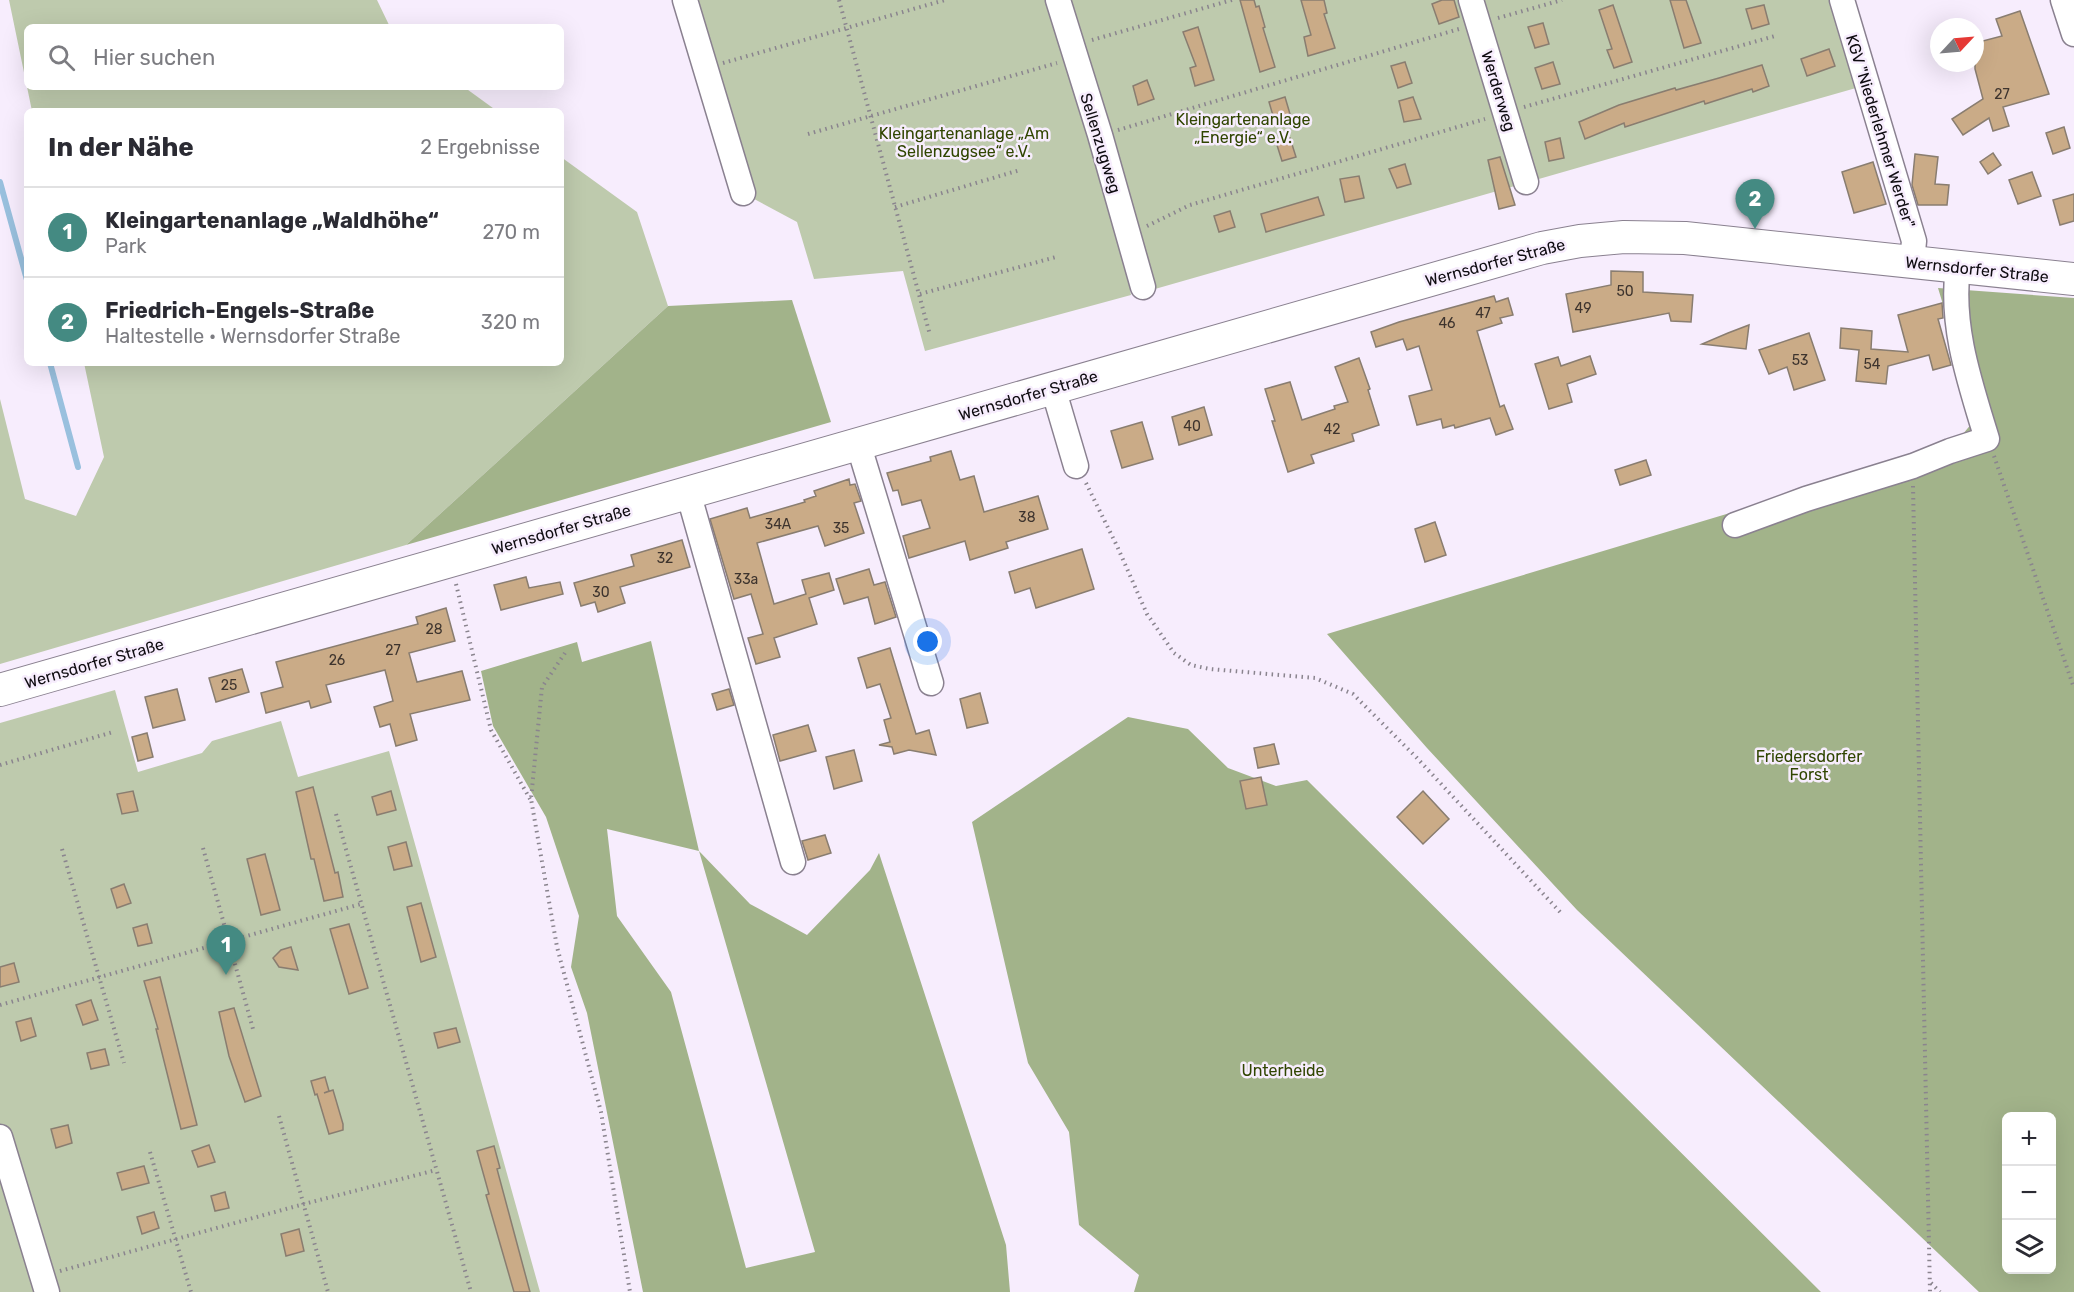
<!DOCTYPE html>
<html lang="de">
<meta charset="utf-8">
<style>
:root{--surface:#fff;--page:#f2f2f3;--text:#2b2b33;--muted:#7c7c81;--line:#e1e1e2;--accent:#448a82}
body{margin:0;font-family:Rubik,sans-serif;background:var(--page);color:var(--text)}
.controls{position:absolute;right:18px;bottom:18px;display:grid;overflow:hidden;border-radius:9px;box-shadow:0 6px 24px #0002}
.controls button{width:54px;height:54px;display:grid;place-items:center;padding:0;border:0;border-bottom:2px solid var(--line);background:var(--surface);color:var(--text);font:30px sans-serif}
.compass{position:absolute;left:1930px;top:18px;width:54px;height:54px;border-radius:50%;background:var(--surface);box-shadow:0 6px 24px #0002;rotate:64deg}
.you{position:absolute;left:928px;top:642px;width:21px;height:21px;margin:-15px;border:4px solid #fff;border-radius:50%;background:#1a73e8;box-shadow:0 0 0 9px #1a73e833}
.badge{display:grid;place-items:center;width:39px;height:39px;border-radius:50%;background:var(--accent);color:#fff;font-size:20px;font-weight:700}
.pin{position:absolute;translate:-50% -50px;filter:drop-shadow(0 2px 3px #0008)}
.pin::after{content:'';position:absolute;top:32px;width:21px;height:18px;background:inherit;clip-path:polygon(0 0,100% 0,50% 100%)}
.list{margin:0;padding:0;list-style:none}
h2{display:flex;justify-content:space-between;align-items:center;height:78px;margin:0;padding:0 24px;font-size:26px}
h2 small{font-size:20px;font-weight:400;color:var(--muted)}
.list li{display:grid;grid-template-columns:39px 1fr auto;gap:18px;align-items:center;box-sizing:border-box;height:90px;padding:0 24px;border-top:2px solid var(--line)}
.list b{display:block;font-size:22px;white-space:nowrap}
.list p{margin:0;font-size:20px;white-space:nowrap;color:var(--muted)}
.list em{font-size:20px;font-style:normal;color:var(--muted)}
.icon{flex:none;width:33px;height:33px;fill:none;stroke:currentColor;stroke-width:2;stroke-linecap:round;stroke-linejoin:round}
.map{position:relative;flex:none;width:2074px;height:1292px;overflow:hidden}
.search{position:absolute;background:var(--surface);box-shadow:0 6px 24px #0002;left:24px;top:24px;width:540px;height:66px;display:flex;align-items:center;gap:15px;box-sizing:border-box;padding:0 21px;border-radius:9px;color:var(--muted);font-size:22px}
.panel{position:absolute;background:var(--surface);box-shadow:0 6px 24px #0002;left:24px;top:108px;width:540px;height:258px;border-radius:9px}
.map>svg:first-child{display:block}
</style>
<div class="map">
<svg width="2074" height="1292" viewBox="0 0 2074 1292">
<rect width="100%" height="100%" fill="#f7edfd"/>
<!-- green -->
<g fill="#becaad">
<polygon points="9,0 377,0 390,27 27,27 27,87 464,87 497,111 32,111"/>
<polygon points="674,0 1837,0 1863,86 1155,289 1153,284 1130,290 1131,295 925,351 903,271 814,279 797,222 743,193"/>
<polygon points="561,157 637,212 668,306 406,545 0,664 0,399 25,499 76,516 104,457 84,363 561,363"/>
<polygon points="115,690 138,772 202,753 212,741 281,721 298,777 389,751 540,1292 0,1292 0,723"/>
</g>
<!-- forest -->
<g fill="#a2b38a" fill-rule="evenodd">
<path d="M1938 288 2074 298V1292H1979L1577 910 1427 748 1327 634 1953 446 1977 417ZM2006 1116H2052V1270H2006Z"/>
<polygon points="792,300 831,422 406,545 668,306"/>
<path d="M651 641 699 851 750 904 807 935 870 870 879 853 1006 1245 1010 1292H643L587 1013 571 967 579 916 546 817 493 726 481 671 577 642 582 662ZM607 829 699 851 815 1252 746 1268 671 992 617 916Z"/>
<polygon points="1128,717 1188,729 1228,768 1276,786 1307,780 1821,1292 1134,1292 1139,1275 1079,1225 1069,1132 1028,1063 972,822"/>
</g>
<g fill="none" stroke-linecap="round" stroke-linejoin="round">
<!-- stream -->
<g stroke="#99c0de" stroke-width="6">
<polyline points="0,182 27,280"/>
<polyline points="50,363 78,467"/>
</g>
</g>
<!-- building -->
<g fill="#caab87" stroke="#897d70" stroke-width="1.5">
<polygon points="1240,0 1254,0 1256,7 1259,6 1265,27 1263,28 1275,67 1260,72"/>
<polygon points="1301,0 1324,0 1327,13 1324,14 1335,48 1308,56 1304,37 1311,35"/>
<polygon points="1442,0 1454,0 1459,17 1439,24 1432,4"/>
<polygon points="1670,0 1686,0 1701,43 1684,48"/>
<polygon points="1613,5 1632,62 1614,68 1607,50 1612,49 1599,10"/>
<polygon points="1764,5 1769,24 1752,29 1746,9"/>
<polygon points="2020,11 2049,94 2003,107 2009,126 1993,131 1989,118 1963,135 1952,119 1983,99 1975,69 1975,43 2002,36 1996,19"/>
<polygon points="1543,23 1549,44 1535,48 1528,27"/>
<polygon points="1198,27 1214,80 1195,86 1190,68 1196,66 1183,32"/>
<polygon points="1829,49 1835,66 1807,76 1801,59"/>
<polygon points="1405,62 1412,83 1398,88 1391,66"/>
<polygon points="1553,62 1560,84 1542,89 1535,68"/>
<polygon points="1762,65 1769,86 1753,92 1752,89 1705,104 1704,101 1625,127 1624,123 1585,139 1579,122 1619,105 1675,88 1676,90 1719,78"/>
<polygon points="1147,80 1154,99 1138,105 1133,86"/>
<polygon points="1285,97 1290,114 1274,119 1269,102"/>
<polygon points="1413,97 1421,119 1404,122 1399,101"/>
<polygon points="2064,127 2070,148 2053,154 2046,133"/>
<polygon points="1290,138 1296,157 1282,161 1276,142"/>
<polygon points="1560,138 1564,158 1549,161 1545,142"/>
<polygon points="1993,153 2001,165 1988,174 1980,162"/>
<polygon points="1915,154 1938,157 1935,184 1949,185 1947,205 1918,205 1912,185"/>
<polygon points="1500,157 1515,205 1499,209 1488,160"/>
<polygon points="1873,162 1886,204 1854,213 1842,172"/>
<polygon points="1405,164 1411,184 1397,188 1389,169"/>
<polygon points="2032,172 2041,196 2018,204 2009,180"/>
<polygon points="1359,176 1364,198 1345,202 1340,179"/>
<polygon points="2074,194 2074,221 2060,225 2053,200"/>
<polygon points="1318,197 1324,215 1266,232 1261,214"/>
<polygon points="1230,211 1235,227 1219,232 1214,216"/>
<polygon points="1611,271 1643,272 1643,292 1693,295 1691,322 1671,321 1669,313 1573,332 1566,294 1611,285"/>
<polygon points="1494,296 1496,302 1508,298 1513,315 1500,318 1502,323 1477,331 1500,407 1504,405 1513,429 1496,435 1490,418 1455,428 1454,425 1443,428 1441,419 1417,425 1409,396 1432,390 1419,346 1407,350 1403,339 1376,347 1371,332 1399,322"/>
<polygon points="1942,303 1943,318 1938,319 1951,365 1933,370 1929,355 1888,366 1886,384 1856,381 1859,350 1840,348 1841,328 1872,331 1871,349 1908,352 1898,315"/>
<polygon points="1749,325 1746,349 1702,344 1728,333"/>
<polygon points="1809,333 1825,380 1794,390 1787,367 1769,374 1759,350"/>
<polygon points="1590,356 1596,374 1567,384 1572,402 1549,409 1535,364 1558,357 1561,366"/>
<polygon points="1359,358 1370,389 1368,390 1379,425 1352,434 1354,441 1311,455 1314,463 1288,472 1272,421 1275,421 1265,389 1290,382 1302,420 1335,409 1334,406 1348,402 1335,367"/>
<polygon points="1204,407 1212,435 1179,445 1172,417"/>
<polygon points="1142,422 1153,459 1122,468 1111,431"/>
<polygon points="951,451 960,480 974,476 984,512 1038,496 1048,529 1006,542 1008,548 970,560 965,541 909,558 903,536 930,528 921,500 902,505 898,490 893,491 887,473 931,461 930,457"/>
<polygon points="1646,460 1651,475 1620,485 1615,470"/>
<polygon points="849,479 850,485 855,484 861,501 854,503 864,533 825,546 818,526 757,543 774,604 806,594 802,580 829,573 834,590 809,598 817,624 774,638 780,657 756,664 748,638 763,634 751,594 734,599 710,519 747,508 750,518 805,502 804,500 816,496 814,491"/>
<polygon points="1435,522 1446,555 1425,562 1415,529"/>
<polygon points="682,540 690,567 620,587 625,603 598,612 595,602 581,606 574,583 634,566 631,555"/>
<polygon points="1082,549 1094,589 1036,608 1030,588 1015,593 1009,572"/>
<polygon points="869,569 874,585 885,582 896,617 875,624 868,597 844,604 836,579"/>
<polygon points="526,577 529,588 560,582 563,594 501,610 494,585"/>
<polygon points="446,608 455,641 409,653 417,682 462,671 470,700 410,714 417,740 396,746 390,724 380,727 374,707 393,701 385,670 326,685 331,702 311,708 309,701 266,713 261,693 283,687 276,662 418,624 416,617"/>
<polygon points="890,648 916,734 929,730 936,755 909,750 894,754 892,747 879,745 890,742 884,720 891,718 880,684 867,688 858,658"/>
<polygon points="242,669 249,692 216,702 209,678"/>
<polygon points="177,689 185,720 153,728 145,697"/>
<polygon points="729,689 734,705 717,710 712,694"/>
<polygon points="980,693 988,723 967,728 960,699"/>
<polygon points="808,725 816,751 780,761 773,735"/>
<polygon points="147,733 153,757 138,761 132,737"/>
<polygon points="1274,744 1279,764 1258,768 1254,748"/>
<polygon points="854,750 862,781 834,789 826,757"/>
<polygon points="1261,777 1267,805 1246,809 1240,781"/>
<polygon points="313,787 335,873 338,872 343,897 324,901 314,859 311,859 296,792"/>
<polygon points="133,791 138,811 122,814 117,794"/>
<polygon points="391,791 396,810 377,815 372,797"/>
<polygon points="1423,791 1449,819 1423,844 1397,817"/>
<polygon points="825,835 831,853 808,860 802,841"/>
<polygon points="406,842 412,866 394,870 388,847"/>
<polygon points="265,854 280,910 261,915 247,859"/>
<polygon points="124,884 131,903 117,908 111,889"/>
<polygon points="421,903 436,957 421,962 407,907"/>
<polygon points="147,924 152,943 138,946 133,928"/>
<polygon points="349,924 368,988 349,994 330,929"/>
<polygon points="291,947 298,970 279,967 273,958 281,950"/>
<polygon points="14,963 19,982 0,987 0,967"/>
<polygon points="160,977 197,1125 181,1129 156,1029 158,1029 144,981"/>
<polygon points="91,1000 98,1020 83,1025 76,1005"/>
<polygon points="234,1008 261,1096 245,1102 229,1056 219,1012"/>
<polygon points="31,1018 36,1036 21,1041 16,1022"/>
<polygon points="456,1028 460,1042 438,1048 434,1033"/>
<polygon points="105,1049 109,1065 91,1069 87,1053"/>
<polygon points="325,1077 329,1091 324,1093 333,1090 343,1124 343,1130 329,1134 317,1094 315,1095 311,1081"/>
<polygon points="68,1125 72,1143 56,1148 51,1129"/>
<polygon points="209,1145 215,1162 198,1167 192,1151"/>
<polygon points="494,1146 500,1168 497,1169 530,1292 514,1292 486,1195 489,1194 477,1151"/>
<polygon points="144,1166 149,1183 122,1190 117,1173"/>
<polygon points="225,1192 229,1208 215,1211 211,1196"/>
<polygon points="154,1212 159,1228 142,1234 137,1217"/>
<polygon points="299,1229 304,1251 286,1256 281,1234"/>
</g>
<g fill="none" stroke-linecap="round" stroke-linejoin="round">
<defs>
<g id="minor">
<polyline points="685,0 743,193"/>
<polyline points="1058,0 1100,135 1143,287"/>
<polyline points="1471,0 1526,182"/>
<polyline points="1842,0 1914,241 1912,262"/>
<polyline points="2063,0 2074,34"/>
<polyline points="1053,388 1076,466"/>
<polyline points="858,443 931,683"/>
<polyline points="688,492 793,862"/>
<path d="M1735 525 1806 499 1913 466 1950 451 1987 439C1970 383 1950 326 1958 267"/>
<polyline points="0,1137 47,1292"/>
</g>
<polyline id="major" points="0,690 1542,248 1580,241 1624,237 1685,238 2074,279"/>
</defs>
<!-- minor casing -->
<use href="#minor" stroke="#8a8190" stroke-width="27"/>
<!-- major casing -->
<use href="#major" stroke="#8a8190" stroke-width="34"/>
<!-- path -->
<g stroke="#8a848e" stroke-width="4" stroke-dasharray="1.5 4.5" stroke-linecap="butt">
<polyline points="839,0 930,335"/>
<polyline points="1498,18 1562,0"/>
<polyline points="1092,40 1232,0"/>
<polyline points="723,63 945,0"/>
<polyline points="1524,107 1775,36"/>
<polyline points="1118,130 1459,29"/>
<polyline points="808,134 1057,63"/>
<polyline points="895,207 1020,170"/>
<polyline points="1147,226 1190,205 1485,119"/>
<polyline points="920,294 1056,257"/>
<polyline points="1994,456 2074,688"/>
<polyline points="1086,483 1117,546 1147,614 1174,653 1191,665 1210,669 1315,678 1353,694 1417,758 1560,912"/>
<polyline points="1913,486 1930,1292"/>
<polyline points="456,584 491,730 530,799"/>
<polyline points="565,653 542,687 531,799 557,947 601,1112 630,1292"/>
<polyline points="0,765 113,732"/>
<polyline points="336,814 471,1292"/>
<polyline points="203,848 253,1029"/>
<polyline points="62,849 124,1063"/>
<polyline points="0,1005 361,904"/>
<polyline points="279,1116 328,1292"/>
<polyline points="150,1152 191,1292"/>
<polyline points="60,1271 304,1204 436,1170"/>
<polyline points="1931,1283 1940,1292"/>
</g>
<!-- minor -->
<use href="#minor" stroke="#fff" stroke-width="24"/>
<!-- major -->
<use href="#major" stroke="#fff" stroke-width="32"/>
</g>
<g text-anchor="middle" stroke-width="5" stroke-linejoin="round" paint-order="stroke">
<!-- number labels -->
<g font-size="14" fill="#3e342e">
<text x="2002" y="99">27</text>
<text x="1625" y="296">50</text>
<text x="1583" y="313">49</text>
<text x="1483" y="318">47</text>
<text x="1447" y="328">46</text>
<text x="1800" y="365">53</text>
<text x="1872" y="369">54</text>
<text x="1192" y="431">40</text>
<text x="1332" y="434">42</text>
<text x="1027" y="522">38</text>
<text x="778" y="529">34A</text>
<text x="841" y="533">35</text>
<text x="665" y="563">32</text>
<text x="746" y="584">33a</text>
<text x="601" y="597">30</text>
<text x="434" y="634">28</text>
<text x="393" y="655">27</text>
<text x="337" y="665">26</text>
<text x="229" y="690">25</text>
</g>
<!-- street labels -->
<g font-size="16" fill="#0f0c11" stroke="#f7edfd">
<text transform="translate(1499 91) rotate(73)" y="6">Werderweg</text>
<text transform="translate(1881 131) rotate(73)" y="6">KGV "Niederlehmer Werder"</text>
<text transform="translate(1101 143) rotate(73)" y="6">Sellenzugweg</text>
<text transform="translate(1495 262) rotate(-15)" y="6">Wernsdorfer Straße</text>
<text transform="translate(1977 269) rotate(6)" y="6">Wernsdorfer Straße</text>
<text transform="translate(1028 395) rotate(-16)" y="6">Wernsdorfer Straße</text>
<text transform="translate(561 529) rotate(-16)" y="6">Wernsdorfer Straße</text>
<text transform="translate(94 663) rotate(-16)" y="6">Wernsdorfer Straße</text>
</g>
<!-- park labels -->
<g font-size="16" fill="#304501" stroke="#f7edfd">
<text x="1243" y="125">Kleingartenanlage<tspan x="1243" dy="18">„Energie“ e.V.</tspan></text>
<text x="964" y="139">Kleingartenanlage „Am<tspan x="964" dy="18">Sellenzugsee“ e.V.</tspan></text>
<text x="1809" y="762">Friedersdorfer<tspan x="1809" dy="18">Forst</tspan></text>
<text x="1283" y="1076">Unterheide</text>
</g>
</g>
</svg>
<div class="controls">
<button>+</button>
<button>−</button>
<button><svg class="icon" aria-label="layers" viewBox="0 0 24 24"><path d="M12 4l9 5-9 5-9-5zM3 14l9 5 9-5"/></svg></button>
</div>
<svg class="compass" viewBox="-18 -18 36 36"><path d="M0-13l5 13h-10z" fill="#e53935"/><path d="M0 13l5-13h-10z" fill="#7c7c81"/></svg>
<div class="you"></div>
<div class="pin badge" style="left:226px;top:975px">1</div>
<div class="pin badge" style="left:1755px;top:229px">2</div>
<div class="search"><svg class="icon" aria-label="search" viewBox="0 0 24 24"><circle cx="10" cy="10" r="6"/><path d="M15 15l6 6"/></svg>Hier suchen</div>
<section class="panel">
<h2>In der Nähe<small>2 Ergebnisse</small></h2>
<ul class="list">
<li><span class="badge">1</span><div><b>Kleingartenanlage „Waldhöhe“</b><p>Park</p></div><em>270 m</em></li>
<li><span class="badge">2</span><div><b>Friedrich-Engels-Straße</b><p>Haltestelle · Wernsdorfer Straße</p></div><em>320 m</em></li>
</ul>
</section>
</div>
